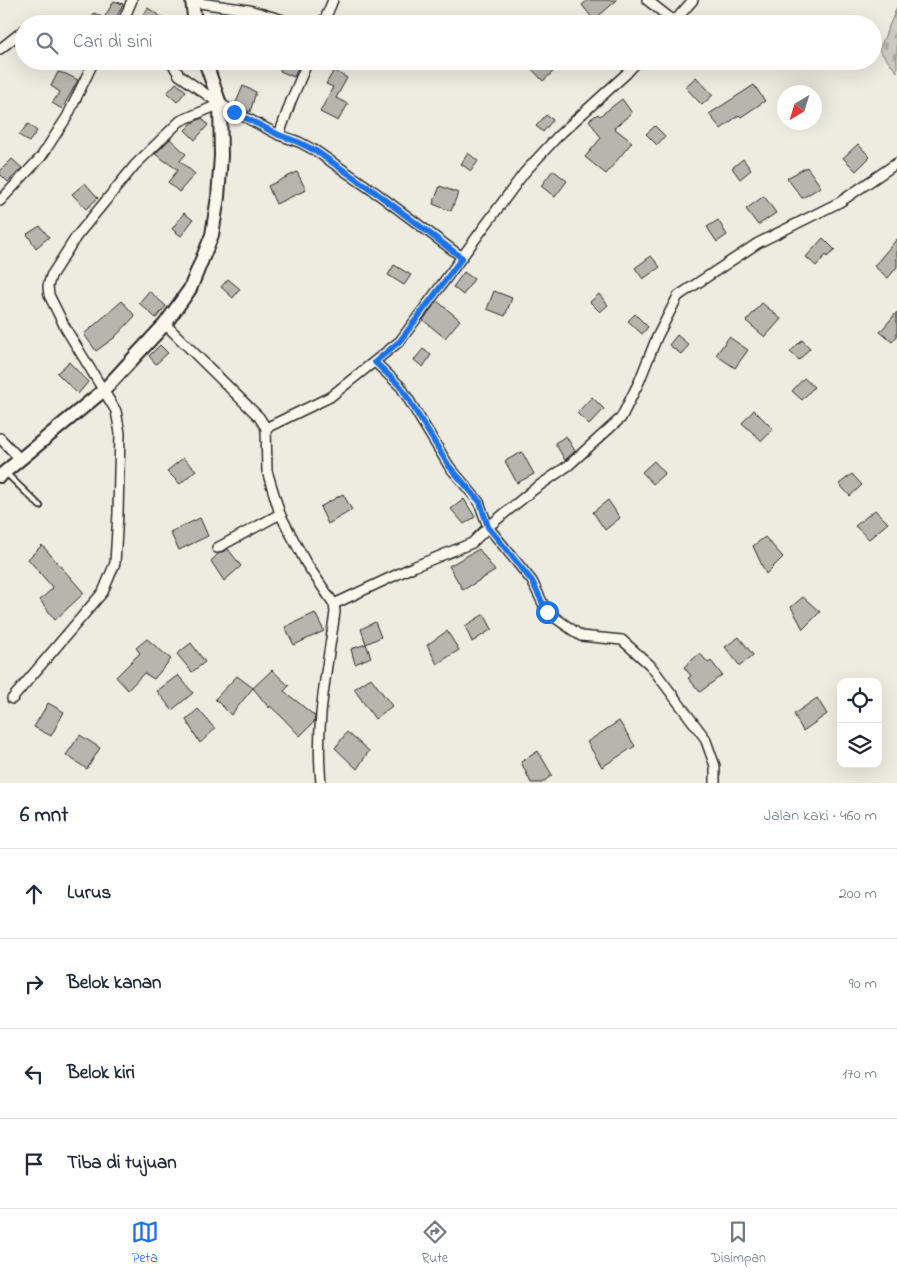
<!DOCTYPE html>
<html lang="id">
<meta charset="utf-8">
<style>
:root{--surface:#fff;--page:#f2f2f3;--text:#1f2937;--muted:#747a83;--line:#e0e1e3;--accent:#1a73e8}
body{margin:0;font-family:"Indie Flower",sans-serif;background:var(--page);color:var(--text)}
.controls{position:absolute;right:15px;bottom:15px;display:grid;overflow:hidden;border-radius:10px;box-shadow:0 5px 20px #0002}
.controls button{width:45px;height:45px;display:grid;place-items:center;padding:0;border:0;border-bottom:1px solid var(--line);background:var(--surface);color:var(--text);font:25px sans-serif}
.compass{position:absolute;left:777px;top:85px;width:45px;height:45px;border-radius:50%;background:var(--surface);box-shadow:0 5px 20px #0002;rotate:218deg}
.stop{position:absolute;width:15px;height:15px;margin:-11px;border:4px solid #1a73e8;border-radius:50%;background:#fff}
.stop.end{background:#1a73e8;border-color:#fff;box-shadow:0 1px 5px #0008}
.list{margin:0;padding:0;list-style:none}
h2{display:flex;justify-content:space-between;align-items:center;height:65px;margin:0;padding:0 20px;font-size:21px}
h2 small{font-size:16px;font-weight:400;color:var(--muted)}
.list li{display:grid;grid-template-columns:32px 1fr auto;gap:15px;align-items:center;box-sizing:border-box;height:90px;padding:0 20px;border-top:1px solid var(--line)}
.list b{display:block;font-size:19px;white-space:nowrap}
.list em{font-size:16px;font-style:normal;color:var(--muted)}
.icon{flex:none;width:28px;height:28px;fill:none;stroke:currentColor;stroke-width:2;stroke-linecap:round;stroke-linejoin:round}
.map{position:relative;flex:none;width:897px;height:783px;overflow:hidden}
.search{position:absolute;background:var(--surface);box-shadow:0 5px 20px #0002;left:15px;right:15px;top:15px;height:55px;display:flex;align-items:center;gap:12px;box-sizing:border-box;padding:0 18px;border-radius:28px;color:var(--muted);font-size:19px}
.sheet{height:425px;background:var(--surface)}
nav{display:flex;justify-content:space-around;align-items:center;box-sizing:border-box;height:70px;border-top:1px solid var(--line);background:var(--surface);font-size:14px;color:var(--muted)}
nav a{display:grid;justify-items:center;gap:2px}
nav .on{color:var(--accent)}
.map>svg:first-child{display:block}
</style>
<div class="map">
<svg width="897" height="783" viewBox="0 0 897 783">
<defs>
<pattern id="cemetery-stones" width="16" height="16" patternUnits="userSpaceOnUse" patternTransform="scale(1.25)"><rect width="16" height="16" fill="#cecbc2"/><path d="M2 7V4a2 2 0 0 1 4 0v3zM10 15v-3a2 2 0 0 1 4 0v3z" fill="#b1aea7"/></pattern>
</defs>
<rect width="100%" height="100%" fill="#eeebe0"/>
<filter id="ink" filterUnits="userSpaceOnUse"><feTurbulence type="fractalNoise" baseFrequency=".02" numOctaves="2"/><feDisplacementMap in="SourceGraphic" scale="10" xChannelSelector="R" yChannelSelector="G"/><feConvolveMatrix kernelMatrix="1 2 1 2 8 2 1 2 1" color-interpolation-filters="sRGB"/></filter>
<g filter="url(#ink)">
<!-- cemetery -->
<polygon fill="url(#cemetery-stones)" stroke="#7c7b76" points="897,7 897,72 879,50"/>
<!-- building -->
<g fill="#b8b5ae" stroke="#2b2b2b">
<polygon points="588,0 617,0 594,20 582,5"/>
<polygon points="114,1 123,4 114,23 116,24 88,24 94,13 104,18"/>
<polygon points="148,8 172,24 138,24"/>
<polygon points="284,61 301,61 294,77 280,71"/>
<polygon points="536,61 559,61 550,70 553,72 543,81 530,67"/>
<polygon points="334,70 347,78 336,98 348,104 338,121 320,112 333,87 326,84"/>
<polygon points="58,72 66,74 78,80 62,109 52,103 60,92 51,86"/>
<polygon points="696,77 713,95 702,105 685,87"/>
<polygon points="176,83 186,91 177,102 167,93"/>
<polygon points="754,85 765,101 741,117 739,115 721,129 709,114"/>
<polygon points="243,86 256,92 250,112 235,105"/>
<polygon points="622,99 632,113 614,128 632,142 606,174 585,157 601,138 589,120 598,114 600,116"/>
<polygon points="546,115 553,120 543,132 536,126"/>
<polygon points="202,118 208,125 195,140 185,130 192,123"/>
<polygon points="28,124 37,131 29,142 19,135"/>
<polygon points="655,126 665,136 657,145 646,134"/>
<polygon points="170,139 186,154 180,161 195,174 179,192 168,182 178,170 155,154"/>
<polygon points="858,144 870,157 856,171 843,158"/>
<polygon points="468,153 478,161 471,171 461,164"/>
<polygon points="12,159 22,168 8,182 0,174 0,171"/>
<polygon points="743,159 751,170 740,179 732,168"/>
<polygon points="807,167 821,187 802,198 787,178"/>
<polygon points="553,170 567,181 555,197 541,186"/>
<polygon points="297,172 306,190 276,204 268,186"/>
<polygon points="85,183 98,198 86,209 72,194"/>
<polygon points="440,186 458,193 451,211 433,204"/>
<polygon points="764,196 776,213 758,225 746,209"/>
<polygon points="184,213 193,220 181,236 172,229"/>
<polygon points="718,220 727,235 717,242 707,227"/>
<polygon points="40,226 49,237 36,248 27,234"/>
<polygon points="823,238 835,250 827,257 826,255 816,266 806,257"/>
<polygon points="897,239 897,267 888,278 874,266"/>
<polygon points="651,256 660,267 643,279 635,268"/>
<polygon points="394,265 411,275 404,285 388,275"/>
<polygon points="464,272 474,279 463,295 453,287"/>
<polygon points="228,279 240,289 233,298 221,287"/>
<polygon points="149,291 166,306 156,318 139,303"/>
<polygon points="494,291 512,298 505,316 487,309"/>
<polygon points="599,294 608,305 600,312 590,302"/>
<polygon points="122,301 135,316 114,338 96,351 84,334"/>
<polygon points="437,301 460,320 445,338 423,320"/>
<polygon points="762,303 781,319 765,337 746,321"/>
<polygon points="897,312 897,336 892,342 880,332"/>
<polygon points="635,314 648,327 642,334 628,321"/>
<polygon points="677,335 689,345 681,354 669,345"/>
<polygon points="729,337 748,350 735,368 716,355"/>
<polygon points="802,340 810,348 799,360 790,352"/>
<polygon points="160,345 168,353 156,364 149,356"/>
<polygon points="423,349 431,355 423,367 414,360"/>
<polygon points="69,362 88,382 78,394 57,373"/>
<polygon points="804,378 814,387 802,400 792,391"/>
<polygon points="592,397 604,409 589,425 577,413"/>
<polygon points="754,410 773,429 762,441 742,423"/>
<polygon points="566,436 575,451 565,460 555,443"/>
<polygon points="522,452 534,474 517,483 505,461"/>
<polygon points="183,458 196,470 180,484 167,471"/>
<polygon points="654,461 665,473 653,484 642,472"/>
<polygon points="852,474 862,485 850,496 839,484"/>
<polygon points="343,494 352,510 328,524 320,507"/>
<polygon points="464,499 475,517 464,524 451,509"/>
<polygon points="608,500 620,518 605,530 593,512"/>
<polygon points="875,510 888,523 869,539 855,526"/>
<polygon points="200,518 208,536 179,550 170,532"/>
<polygon points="765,537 783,557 766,574 753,546"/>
<polygon points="42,545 84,593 55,620 40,600 53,588 28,559"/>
<polygon points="228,549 241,566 224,581 211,561 218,554"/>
<polygon points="479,549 495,571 463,590 449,566"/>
<polygon points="803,597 820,612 803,629 791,607"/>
<polygon points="315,613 324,631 294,645 285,627"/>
<polygon points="484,614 492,629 472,642 465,626"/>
<polygon points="375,622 381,637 366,644 361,629"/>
<polygon points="447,631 459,650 437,664 427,645"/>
<polygon points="739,637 753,655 740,666 725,647"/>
<polygon points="147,639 171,659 154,679 144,673 128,690 116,677 140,653 136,648"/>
<polygon points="191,643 205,662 192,672 177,654"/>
<polygon points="366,644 371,657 355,664 351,649"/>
<polygon points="700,653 708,663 711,661 722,675 700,692 688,678 691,676 684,667"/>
<polygon points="272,670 289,686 284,691 315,716 314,722 300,736 282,717 270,706 269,708 253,688"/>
<polygon points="178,675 193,693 172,710 157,691"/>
<polygon points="237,676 253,688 231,715 215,699"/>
<polygon points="371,678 392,706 375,719 354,689"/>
<polygon points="817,698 827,714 803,731 794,714"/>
<polygon points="48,703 64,712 51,736 34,727"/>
<polygon points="198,709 215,729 200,743 186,720"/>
<polygon points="619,721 635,746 602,767 587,742"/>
<polygon points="347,732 369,751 357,769 335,748"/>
<polygon points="80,735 100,748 87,769 66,755"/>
<polygon points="538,751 552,775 542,783 531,783 521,762"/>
</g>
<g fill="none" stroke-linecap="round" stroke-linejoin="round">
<defs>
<polyline id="lane" points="6,473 40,506"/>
<g id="street">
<polyline points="647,0 674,21"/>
<polyline points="192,2 249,10 297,24"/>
<polyline points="122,24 132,0"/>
<polyline points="323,24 333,0"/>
<polyline points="672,24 693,0"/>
<polyline points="0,49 24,30"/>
<polyline points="171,61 179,75 220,104 279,135 299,142 316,151 379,195 462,257"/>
<polyline points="279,135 291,101 308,61"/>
<polyline points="0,201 41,157 67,117 94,61"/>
<path d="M165 324 259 417 266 428 267 471 280 514 306 563 334 604 335 612C327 670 315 723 321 783"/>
<polyline points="375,362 401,387 449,466 479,502 488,527 532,581 547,612 581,636 622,640 650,665 705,738 715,766 715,783"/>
<polyline points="266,428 330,397 400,341 524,173 558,136 626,74 638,61"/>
<polyline points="0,438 20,459"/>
<polyline points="217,548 280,514"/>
<polyline points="334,604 413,567 472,543 488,527 533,490 569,465 621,418 639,382 657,337 678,296 758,243 840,202 897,163"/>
<polyline points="12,699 103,592 115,563 118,513 120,433 116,411 66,329 49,295 48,286 51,276 76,237 135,165 180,121 220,104"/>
</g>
<g id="secondary">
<polyline points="192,0 195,24"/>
<polyline points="0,476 104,390 165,324 190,289 212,235 218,197 221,156 220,104 205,61"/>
</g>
</defs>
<!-- lane casing -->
<use href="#lane" stroke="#2b2b2b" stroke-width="8"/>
<!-- street casing -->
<use href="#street" stroke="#2b2b2b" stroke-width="12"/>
<!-- secondary casing -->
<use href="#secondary" stroke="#2b2b2b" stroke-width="16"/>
<!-- lane -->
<use href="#lane" stroke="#fbf7ec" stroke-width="4.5"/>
<!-- street -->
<use href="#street" stroke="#fbf7ec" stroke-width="9"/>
<!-- secondary -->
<use href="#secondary" stroke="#fbf7ec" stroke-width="12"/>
</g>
</g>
<g fill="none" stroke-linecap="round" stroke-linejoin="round" filter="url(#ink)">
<!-- route -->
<polyline stroke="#1a73e8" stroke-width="6" points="234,112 279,135 298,142 316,151 379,195 462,258 400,341 375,362 401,387 449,466 480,502 488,527 532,581 547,612"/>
</g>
</svg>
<div class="controls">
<button><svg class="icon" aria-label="locate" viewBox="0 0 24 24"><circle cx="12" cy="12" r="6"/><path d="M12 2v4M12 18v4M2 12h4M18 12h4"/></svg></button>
<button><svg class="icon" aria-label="layers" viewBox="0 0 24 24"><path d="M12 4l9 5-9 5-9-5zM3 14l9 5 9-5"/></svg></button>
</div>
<svg class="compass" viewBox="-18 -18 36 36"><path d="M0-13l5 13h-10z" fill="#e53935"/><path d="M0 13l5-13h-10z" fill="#747a83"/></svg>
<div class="stop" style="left:547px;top:612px"></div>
<div class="stop end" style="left:234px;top:112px"></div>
<div class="search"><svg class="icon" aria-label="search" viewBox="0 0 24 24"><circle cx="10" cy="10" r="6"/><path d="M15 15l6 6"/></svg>Cari di sini</div>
</div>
<section class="sheet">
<h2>6 mnt<small>Jalan kaki · 460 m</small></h2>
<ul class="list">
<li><svg class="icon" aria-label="ahead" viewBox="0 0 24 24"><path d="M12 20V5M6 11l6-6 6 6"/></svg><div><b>Lurus</b></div><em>200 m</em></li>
<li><svg class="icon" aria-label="right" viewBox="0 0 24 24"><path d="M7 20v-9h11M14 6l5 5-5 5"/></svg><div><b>Belok kanan</b></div><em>90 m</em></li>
<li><svg class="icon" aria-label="left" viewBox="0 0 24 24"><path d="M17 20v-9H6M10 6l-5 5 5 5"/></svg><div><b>Belok kiri</b></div><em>170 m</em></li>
<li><svg class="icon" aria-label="arrive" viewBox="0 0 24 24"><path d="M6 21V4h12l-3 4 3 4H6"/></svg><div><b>Tiba di tujuan</b></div></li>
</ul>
</section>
<nav>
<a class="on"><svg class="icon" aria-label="map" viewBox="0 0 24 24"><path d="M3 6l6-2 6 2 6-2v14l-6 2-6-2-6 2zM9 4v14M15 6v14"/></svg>Peta</a>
<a><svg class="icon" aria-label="directions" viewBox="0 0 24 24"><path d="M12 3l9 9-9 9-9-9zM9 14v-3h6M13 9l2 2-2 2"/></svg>Rute</a>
<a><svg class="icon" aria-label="saved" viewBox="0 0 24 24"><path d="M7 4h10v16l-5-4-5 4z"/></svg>Disimpan</a>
</nav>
